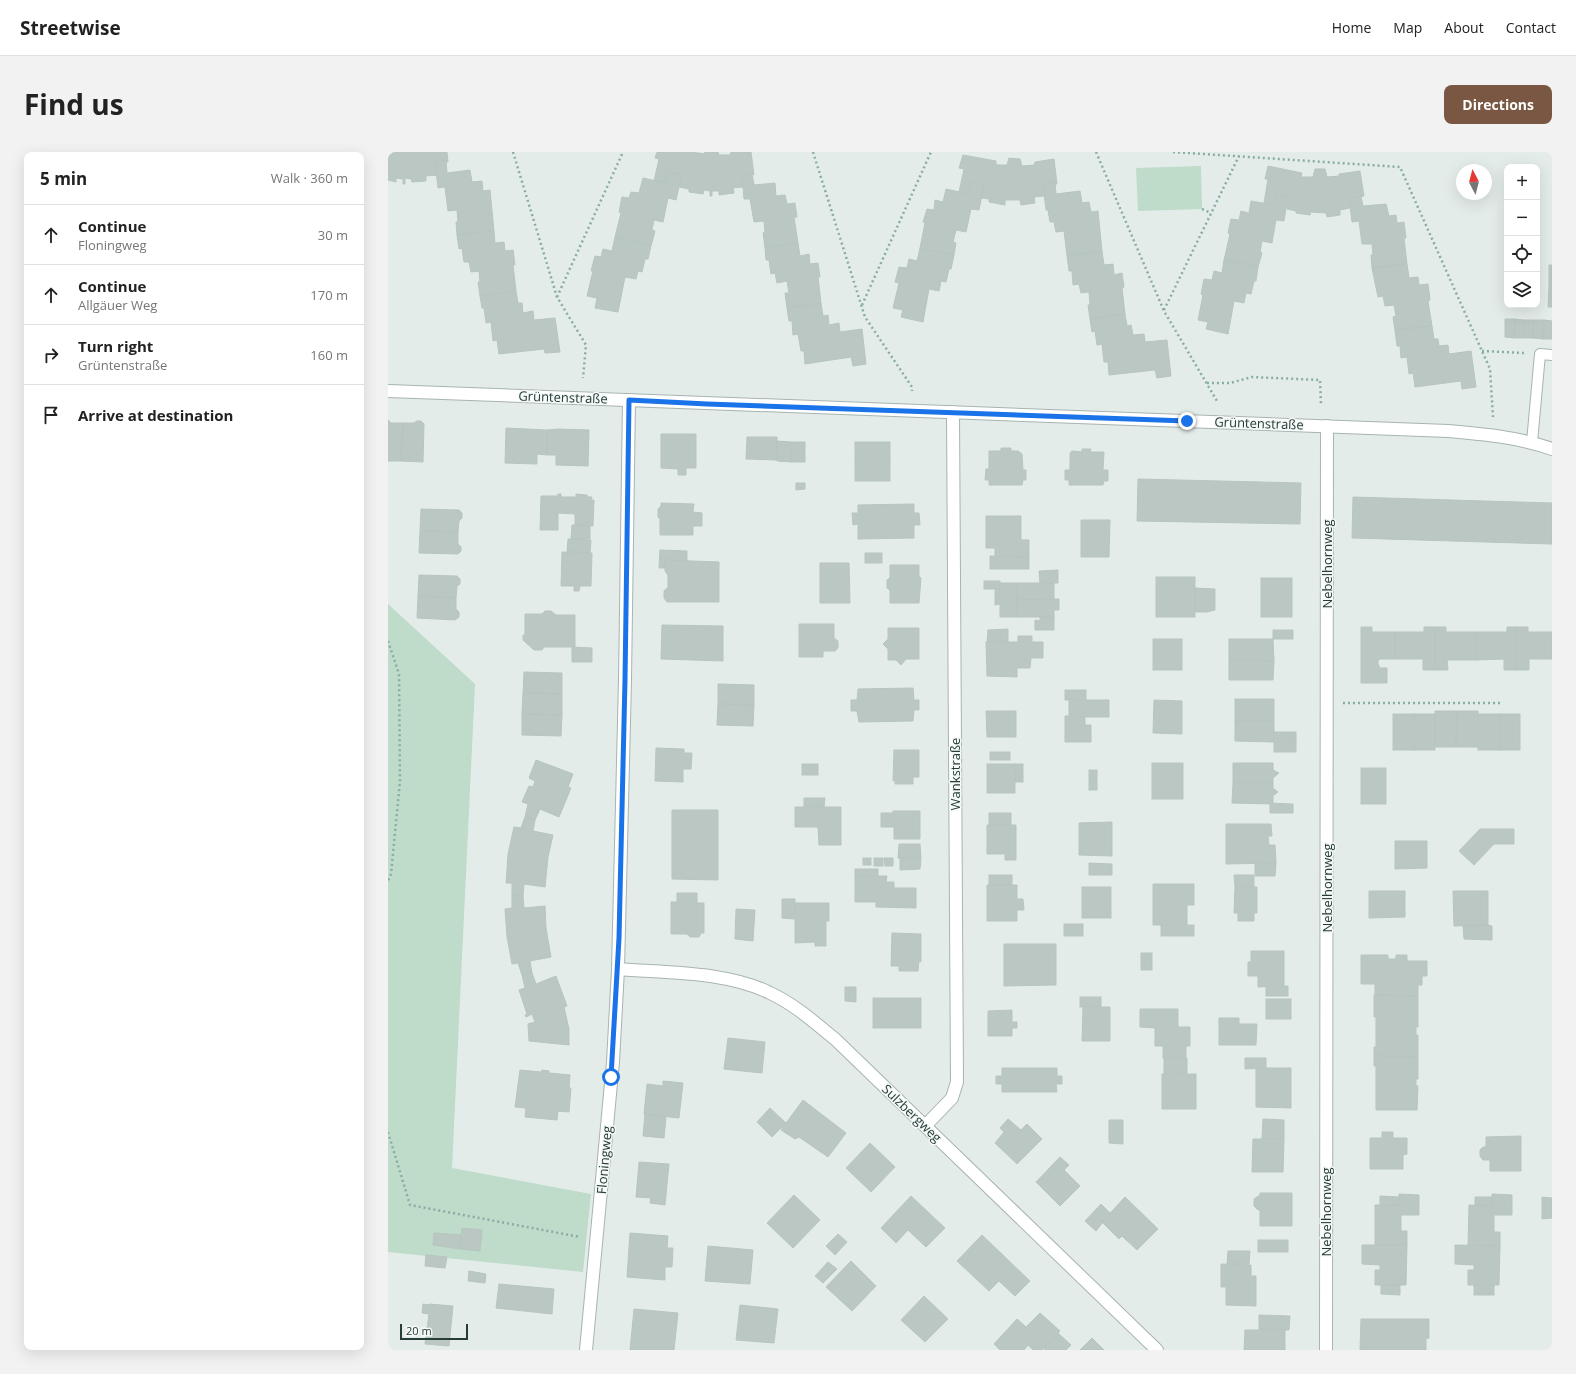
<!DOCTYPE html>
<meta charset="utf-8">
<style>
:root{--surface:#fff;--page:#f2f2f2;--text:#222;--muted:#767676;--line:#e0e0e0;--accent:#795742}
body{margin:0;font-family:"Open Sans",sans-serif;background:var(--page);color:var(--text)}
.controls{position:absolute;right:12px;top:12px;display:grid;overflow:hidden;border-radius:8px;box-shadow:0 4px 16px #0002}
.controls button{width:36px;height:36px;display:grid;place-items:center;padding:0;border:0;border-bottom:1px solid var(--line);background:var(--surface);color:var(--text);font:20px sans-serif}
.compass{position:absolute;left:1068px;top:12px;width:36px;height:36px;border-radius:50%;background:var(--surface);box-shadow:0 4px 16px #0002;rotate:353deg}
.scale{position:absolute;left:12px;bottom:10px;width:68px;box-sizing:border-box;padding-left:4px;border:2px solid #253c39;border-top:0;font-size:11px;line-height:14px;white-space:nowrap;color:#253c39;-webkit-text-stroke:3px #f4f9f7;paint-order:stroke}
.stop{position:absolute;width:12px;height:12px;margin:-9px;border:3px solid #1a73e8;border-radius:50%;background:#fff}
.stop.end{background:#1a73e8;border-color:#fff;box-shadow:0 1px 4px #0008}
.list{margin:0;padding:0;list-style:none}
h2{display:flex;justify-content:space-between;align-items:center;height:52px;margin:0;padding:0 16px;font-size:17px}
h2 small{font-size:13px;font-weight:400;color:var(--muted)}
.list li{display:grid;grid-template-columns:26px 1fr auto;gap:12px;align-items:center;box-sizing:border-box;height:60px;padding:0 16px;border-top:1px solid var(--line)}
.list b{display:block;font-size:15px;white-space:nowrap}
.list p{margin:0;font-size:13px;white-space:nowrap;color:var(--muted)}
.list em{font-size:13px;font-style:normal;color:var(--muted)}
.icon{flex:none;width:22px;height:22px;fill:none;stroke:currentColor;stroke-width:2;stroke-linecap:round;stroke-linejoin:round}
.map{position:relative;flex:none;width:1164px;height:1198px;overflow:hidden;border-radius:8px}
header{display:flex;align-items:center;gap:24px;box-sizing:border-box;height:56px;padding:0 20px;background:var(--surface);border-bottom:1px solid var(--line)}
header strong{font-size:19px}
nav{display:flex;gap:22px;margin-inline-start:auto;font-size:14px}
.intro{display:flex;align-items:center;justify-content:space-between;box-sizing:border-box;height:96px;padding:0 24px}
h1{margin:0;font-size:28px}
.button{padding:10px 18px;border-radius:8px;background:var(--accent);color:#fff;font-size:14px;font-weight:700}
main{display:flex;gap:24px;padding:0 24px}
aside{flex:1;background:var(--surface);border-radius:8px;box-shadow:0 4px 16px #0002}
.map>svg:first-child{display:block}
</style>
<header>
<strong>Streetwise</strong>
<nav><a>Home</a><a>Map</a><a>About</a><a>Contact</a></nav>
</header>
<div class="intro"><h1>Find us</h1><a class="button">Directions</a></div>
<main>
<aside>
<h2>5 min<small>Walk · 360 m</small></h2>
<ul class="list">
<li><svg class="icon" aria-label="ahead" viewBox="0 0 24 24"><path d="M12 20V5M6 11l6-6 6 6"/></svg><div><b>Continue</b><p>Floningweg</p></div><em>30 m</em></li>
<li><svg class="icon" aria-label="ahead" viewBox="0 0 24 24"><path d="M12 20V5M6 11l6-6 6 6"/></svg><div><b>Continue</b><p>Allgäuer Weg</p></div><em>170 m</em></li>
<li><svg class="icon" aria-label="right" viewBox="0 0 24 24"><path d="M7 20v-9h11M14 6l5 5-5 5"/></svg><div><b>Turn right</b><p>Grüntenstraße</p></div><em>160 m</em></li>
<li><svg class="icon" aria-label="arrive" viewBox="0 0 24 24"><path d="M6 21V4h12l-3 4 3 4H6"/></svg><div><b>Arrive at destination</b></div></li>
</ul>
</aside>
<div class="map">
<svg width="1164" height="1198" viewBox="0 0 1164 1198">
<rect width="100%" height="100%" fill="#e4ecea"/>
<!-- green -->
<g fill="#bfdbca">
<polygon points="813,14 814,57 750,59 748,16"/>
<polygon points="0,452 87,532 64,1016 203,1042 195,1120 0,1100"/>
</g>
<!-- building -->
<g fill="#bac7c3" stroke="#b7c5c1">
<polygon points="0,0 59,0 60,10 58,10 58,8 47,10 49,23 38,24 38,29 24,30 23,27 17,26 17,32 15,32 15,27 8,26 8,30 0,28"/>
<polygon points="269,0 304,0 316,2 317,0 330,0 331,3 342,3 343,0 363,0 366,23 364,21 354,23 355,35 345,36 346,41 331,43 331,39 324,39 324,44 322,44 322,39 316,38 315,42 301,40 301,37 291,35 294,23 279,20 277,31 266,29 271,7 267,6"/>
<polygon points="575,3 608,9 608,13 619,13 621,6 632,7 634,14 646,13 647,10 666,7 669,32 667,32 667,30 655,32 656,44 646,45 647,51 633,53 632,48 617,48 617,53 601,50 601,47 593,46 596,33 583,31 581,42 571,40 576,17 571,16"/>
<polygon points="58,8 59,21 82,18 84,30 94,29 95,39 102,38 106,79 69,83 68,70 70,70 69,58 60,59 57,35 50,36 47,10"/>
<polygon points="880,14 914,21 913,25 925,25 927,17 937,17 939,25 951,24 951,22 972,19 976,44 961,46 962,56 952,58 952,63 939,65 938,61 923,60 922,63 908,61 908,59 899,57 900,44 889,42 886,53 876,51 880,27 877,27"/>
<polygon points="279,20 294,23 291,35 288,48 280,46 275,70 266,68 264,78 267,79 263,94 227,85 233,61 231,60 234,45 241,46 243,40 251,41 255,26 277,31"/>
<polygon points="364,21 366,33 387,31 388,44 397,43 399,52 407,51 409,65 406,65 410,91 377,96 375,81 377,80 376,69 366,70 362,47 356,47 354,23"/>
<polygon points="667,30 668,42 692,39 694,51 701,50 703,60 710,59 714,99 679,104 676,79 668,80 666,70 662,70 660,58 658,58 655,32"/>
<polygon points="583,31 596,33 591,58 583,57 578,80 568,78 565,90 568,91 566,103 532,96 537,71 535,70 539,57 546,58 547,48 555,50 558,37 581,42"/>
<polygon points="889,42 900,44 896,69 888,68 884,91 874,89 872,100 874,101 870,115 836,108 842,82 840,81 843,67 851,68 853,59 861,61 863,49 886,53"/>
<polygon points="973,45 975,54 998,52 1001,64 1008,63 1009,71 1016,70 1018,86 1016,86 1019,112 984,116 983,103 985,103 984,92 974,92 971,69 964,70 961,46"/>
<polygon points="106,79 107,91 116,90 117,99 125,98 127,113 125,113 128,139 92,144 90,130 92,130 91,119 83,120 81,110 76,110 74,96 71,97 69,83"/>
<polygon points="227,85 263,94 260,107 257,107 254,120 250,119 248,127 237,125 230,160 207,156 209,146 199,144 205,119 203,119 207,104 213,105 215,97 224,99"/>
<polygon points="410,91 412,104 421,102 422,112 430,111 432,125 430,125 433,151 399,156 397,141 401,141 399,129 389,131 387,121 383,122 381,108 378,108 377,96"/>
<polygon points="532,96 566,103 563,117 561,117 558,130 553,129 551,139 541,137 535,170 513,165 515,158 505,156 511,131 507,130 511,115 519,116 521,107 529,109"/>
<polygon points="714,99 716,113 725,112 726,123 734,121 736,135 734,136 737,162 702,167 700,153 702,153 701,140 693,141 691,132 685,133 684,119 681,119 679,104"/>
<polygon points="836,108 870,115 868,129 866,129 863,142 858,141 856,151 846,149 840,182 818,177 820,170 810,168 815,143 813,142 816,127 824,128 826,119 834,121"/>
<polygon points="1019,112 1021,126 1030,125 1031,133 1040,132 1042,148 1040,149 1044,174 1007,178 1005,165 1008,164 1006,153 997,154 995,144 990,145 984,116"/>
<rect x="1161" y="113" width="3" height="22"/>
<polygon points="1161,135 1164,135 1164,155 1160,155"/>
<polygon points="128,139 130,151 134,151 135,161 145,159 146,168 167,166 172,200 157,201 156,197 111,202 109,188 105,189 103,170 98,171 96,156 94,156 92,144"/>
<polygon points="433,151 435,164 440,163 441,173 451,171 452,180 474,177 478,212 465,214 463,205 417,212 416,199 413,199 410,182 405,183 404,169 401,169 399,156"/>
<polygon points="737,162 739,174 743,173 745,183 756,182 757,190 779,188 783,224 769,226 767,218 721,223 720,210 716,210 714,192 709,193 707,179 704,180 702,167"/>
<polygon points="1117,167 1127,167 1126,186 1117,185"/>
<polygon points="1127,167 1136,168 1136,186 1126,186"/>
<polygon points="1136,168 1146,168 1145,186 1136,186"/>
<polygon points="1146,168 1156,168 1155,187 1145,186"/>
<polygon points="1156,168 1164,169 1164,187 1155,187"/>
<polygon points="1044,174 1046,187 1050,187 1051,194 1060,193 1061,202 1083,199 1088,235 1074,237 1073,229 1027,235 1025,221 1021,222 1019,205 1013,206 1012,194 1009,194 1007,178"/>
<polygon points="0,268 3,271 15,271 13,309 0,309"/>
<polygon points="29,269 33,269 36,272 35,310 13,309 15,271 26,271"/>
<polygon points="118,276 159,278 159,303 149,302 149,312 117,311"/>
<polygon points="170,277 201,278 200,314 168,313 168,303 159,303 159,278"/>
<polygon points="273,282 308,282 308,316 298,316 298,323 290,323 290,317 273,316"/>
<polygon points="359,285 389,285 389,308 358,307"/>
<polygon points="389,289 403,290 403,310 389,309"/>
<rect x="403" y="290" width="14" height="20"/>
<rect x="467" y="290" width="35" height="19"/>
<polygon points="613,296 623,296 623,299 630,299 634,302 635,318 638,318 638,328 635,328 634,333 601,333 601,328 597,328 598,317 601,317 601,299 613,299"/>
<polygon points="694,297 703,297 702,300 716,300 715,318 720,318 720,329 716,329 715,333 681,333 681,328 677,328 677,318 682,318 682,301 684,299 694,300"/>
<rect x="467" y="309" width="35" height="20"/>
<polygon points="750,327 913,331 912,372 749,369"/>
<polygon points="408,331 417,331 417,337 408,338"/>
<polygon points="170,342 173,342 173,345 188,345 188,342 199,343 200,345 204,345 203,348 206,348 205,374 187,373 187,362 170,361 170,378 152,378 153,344 170,344"/>
<polygon points="965,345 1164,351 1164,392 964,386"/>
<polygon points="273,351 306,352 305,360 314,361 314,374 305,374 305,383 272,383 272,367 270,365 270,357 273,354"/>
<polygon points="526,352 526,361 531,361 532,373 526,373 526,386 470,387 470,372 465,373 464,361 470,361 470,353"/>
<polygon points="33,357 71,358 74,361 74,366 71,369 70,380 32,379"/>
<polygon points="598,364 633,364 633,388 641,388 641,405 607,405 607,396 598,396"/>
<polygon points="693,368 722,368 721,405 693,405"/>
<polygon points="184,373 202,374 202,387 183,387"/>
<polygon points="32,379 70,380 70,392 73,395 73,399 70,402 31,401"/>
<polygon points="180,387 203,388 202,401 179,400"/>
<polygon points="272,398 299,399 299,409 277,408 277,416 271,416"/>
<polygon points="174,400 204,401 203,434 192,434 191,439 186,439 186,434 173,434"/>
<rect x="477" y="401" width="17" height="10"/>
<polygon points="602,404 641,405 641,417 602,417"/>
<polygon points="277,408 331,410 331,450 279,450 276,446 276,439 280,435 280,423 277,419"/>
<polygon points="432,411 461,411 462,451 432,451"/>
<polygon points="502,413 531,413 531,425 533,426 531,451 502,451 502,438 499,436 499,428 502,426"/>
<polygon points="670,418 670,431 652,431 651,419"/>
<polygon points="31,423 69,424 72,427 72,432 69,434 68,446 30,444"/>
<rect x="768" y="425" width="39" height="40"/>
<rect x="873" y="426" width="31" height="39"/>
<rect x="596" y="429" width="16" height="8"/>
<polygon points="612,431 629,431 629,465 612,465 612,452 607,453 607,442 612,442"/>
<rect x="629" y="431" width="37" height="17"/>
<polygon points="807,436 827,437 827,458 819,460 807,460"/>
<rect x="607" y="437" width="5" height="5"/>
<polygon points="30,444 68,446 68,457 71,460 71,465 67,468 29,466"/>
<polygon points="671,447 671,458 666,458 666,465 629,465 629,448"/>
<polygon points="157,459 163,459 168,463 187,463 187,495 156,495 154,498 146,498 135,488 135,483 137,483 137,462 154,462"/>
<polygon points="652,465 666,465 666,478 647,478 647,468 652,469"/>
<polygon points="411,472 446,472 446,486 450,489 450,496 447,499 435,499 435,505 411,505"/>
<polygon points="274,473 335,474 335,509 273,507"/>
<polygon points="973,475 984,475 984,480 1007,480 1007,507 992,507 990,509 990,512 992,516 999,516 999,531 973,531"/>
<polygon points="1036,475 1047,475 1047,518 1035,518 1035,507 1007,507 1007,480 1036,480"/>
<polygon points="1047,475 1058,475 1058,480 1088,480 1088,508 1059,508 1060,518 1047,518"/>
<polygon points="1119,475 1128,475 1128,518 1116,518 1116,507 1088,508 1088,480 1119,480"/>
<polygon points="1128,475 1140,475 1140,480 1164,480 1164,507 1141,507 1141,518 1128,518"/>
<polygon points="500,476 531,476 531,507 518,507 513,513 508,508 500,508 500,497 495,492 500,487"/>
<polygon points="620,477 620,490 599,490 600,478"/>
<rect x="885" y="478" width="20" height="9"/>
<polygon points="630,484 644,484 644,489 630,490"/>
<rect x="765" y="487" width="29" height="31"/>
<polygon points="841,487 885,487 886,509 841,508"/>
<polygon points="598,490 655,490 655,506 643,506 642,516 629,516 629,525 599,524"/>
<polygon points="184,495 204,496 204,510 184,510"/>
<polygon points="841,508 886,509 885,528 841,528"/>
<polygon points="136,520 174,521 174,542 135,541"/>
<polygon points="330,532 366,533 366,553 330,552"/>
<polygon points="525,536 526,548 531,548 531,558 526,558 525,569 471,570 469,559 463,559 463,548 469,548 470,537"/>
<rect x="677" y="538" width="21" height="10"/>
<polygon points="135,541 174,542 174,563 134,562"/>
<rect x="847" y="547" width="39" height="22"/>
<polygon points="681,548 721,548 721,565 697,565 697,573 703,573 703,590 677,590 677,564 681,564"/>
<polygon points="766,548 794,549 794,582 765,581"/>
<polygon points="330,552 366,553 365,574 329,573"/>
<polygon points="598,559 628,559 628,585 599,585"/>
<polygon points="1047,559 1069,559 1068,595 1047,595"/>
<polygon points="1069,559 1090,559 1090,595 1068,595"/>
<polygon points="134,562 174,563 173,584 134,583"/>
<rect x="1005" y="562" width="21" height="36"/>
<rect x="1026" y="562" width="21" height="36"/>
<rect x="1090" y="562" width="21" height="36"/>
<rect x="1111" y="562" width="21" height="36"/>
<polygon points="847,569 886,569 886,590 847,589"/>
<rect x="886" y="580" width="22" height="10"/>
<rect x="886" y="590" width="22" height="10"/>
<polygon points="268,596 296,597 296,601 304,601 303,617 295,617 295,630 267,629"/>
<polygon points="506,598 531,598 531,625 525,625 525,632 507,632 507,628 505,629"/>
<rect x="602" y="600" width="20" height="8"/>
<polygon points="148,608 185,622 180,635 183,636 171,665 152,657 147,668 137,665 140,652 134,650 141,634 145,635 147,629 141,626"/>
<rect x="764" y="611" width="31" height="36"/>
<polygon points="845,611 885,611 885,618 891,621 885,626 885,631 845,631"/>
<rect x="414" y="612" width="16" height="11"/>
<rect x="599" y="612" width="28" height="29"/>
<rect x="627" y="612" width="8" height="18"/>
<rect x="973" y="616" width="25" height="36"/>
<rect x="701" y="618" width="8" height="20"/>
<polygon points="845,631 885,631 885,636 890,640 885,644 885,652 844,651"/>
<polygon points="416,646 437,646 436,655 416,655"/>
<polygon points="882,651 905,652 905,661 882,661"/>
<polygon points="407,655 453,655 453,693 431,693 430,675 407,675"/>
<polygon points="284,658 330,658 330,728 284,727"/>
<polygon points="505,659 532,659 532,687 506,687 506,675 493,675 493,661 505,661"/>
<rect x="601" y="661" width="22" height="12"/>
<polygon points="137,665 147,668 145,679 165,683 160,705 157,735 136,732 135,744 124,744 124,731 118,731 120,702 126,675 133,676"/>
<polygon points="724,670 724,704 691,703 691,671"/>
<polygon points="838,672 883,672 884,684 880,684 881,693 887,693 888,711 838,712"/>
<polygon points="599,673 628,673 628,708 617,708 617,702 599,702"/>
<polygon points="1092,677 1126,677 1126,692 1106,692 1086,713 1071,699"/>
<polygon points="1007,689 1039,689 1039,716 1007,717"/>
<polygon points="511,692 532,692 533,706 510,706"/>
<rect x="475" y="706" width="8" height="7"/>
<rect x="486" y="706" width="9" height="8"/>
<polygon points="496,706 505,706 505,714 497,714"/>
<polygon points="512,706 533,706 532,717 512,718"/>
<polygon points="701,711 724,712 724,723 701,723"/>
<polygon points="888,711 887,724 867,724 867,712"/>
<rect x="467" y="717" width="23" height="7"/>
<rect x="601" y="723" width="23" height="10"/>
<polygon points="846,723 866,723 866,735 847,735"/>
<polygon points="467,724 499,724 498,730 506,730 506,736 528,736 528,756 488,755 488,750 467,750"/>
<polygon points="765,732 806,732 806,753 799,753 799,773 765,773"/>
<polygon points="599,733 629,733 629,747 635,747 636,758 629,758 629,769 599,769"/>
<rect x="694" y="735" width="29" height="31"/>
<polygon points="847,735 869,735 869,761 866,761 866,769 850,769 850,761 846,761"/>
<polygon points="981,739 1017,739 1017,765 981,766"/>
<polygon points="1065,739 1100,739 1100,773 1066,774"/>
<polygon points="289,741 309,741 309,751 316,751 316,781 313,781 311,785 302,785 299,782 283,782 283,750 289,750"/>
<polygon points="124,744 135,744 136,756 157,754 158,776 163,805 142,809 144,821 134,823 130,811 124,812 119,785 117,757 124,756"/>
<polygon points="394,747 407,747 406,767 394,766"/>
<polygon points="407,751 441,751 441,769 438,769 438,794 427,794 427,790 407,791"/>
<polygon points="348,757 367,758 365,789 347,787"/>
<rect x="676" y="772" width="19" height="12"/>
<rect x="773" y="773" width="33" height="11"/>
<polygon points="1100,773 1104,774 1104,788 1076,787 1075,774"/>
<polygon points="504,781 533,782 533,810 531,809 530,819 511,819 511,814 503,814"/>
<polygon points="616,792 668,792 668,833 616,834"/>
<polygon points="863,799 896,799 896,834 870,835 870,824 860,824 860,810 863,810"/>
<rect x="753" y="801" width="11" height="17"/>
<polygon points="973,803 1000,803 1000,807 1008,807 1008,803 1019,803 1019,809 1039,809 1039,824 1034,824 1034,833 1030,833 1030,844 987,844 987,832 973,832"/>
<polygon points="144,821 148,832 168,824 179,854 176,855 181,877 181,893 141,889 140,872 147,870 144,862 138,865 137,863 139,862 131,838 137,836 134,823"/>
<rect x="878" y="834" width="22" height="10"/>
<polygon points="457,835 468,835 468,850 457,849"/>
<polygon points="986,843 1030,844 1030,875 1028,875 1028,883 1030,883 1030,905 986,904 986,895 988,895 988,865 986,865"/>
<rect x="692" y="845" width="21" height="10"/>
<rect x="485" y="846" width="48" height="30"/>
<rect x="878" y="847" width="25" height="20"/>
<polygon points="695,855 722,855 722,889 694,889"/>
<polygon points="752,857 790,857 790,875 802,875 802,894 767,894 767,876 752,875"/>
<polygon points="624,858 624,870 629,870 629,876 624,876 624,884 600,884 600,859"/>
<polygon points="831,866 851,866 851,872 869,872 868,893 831,893"/>
<polygon points="340,886 377,890 374,921 336,917"/>
<rect x="775" y="894" width="23" height="12"/>
<polygon points="986,904 1030,905 1030,927 1028,927 1028,934 1030,934 1029,958 988,958 988,914 986,914"/>
<polygon points="776,906 799,906 799,922 776,923"/>
<polygon points="857,906 878,906 878,916 857,917"/>
<polygon points="614,916 669,916 669,924 674,924 674,932 668,932 669,940 614,940 614,932 608,932 608,924 614,924"/>
<polygon points="868,916 903,916 903,956 868,955"/>
<polygon points="132,918 153,920 154,918 161,919 161,921 182,923 181,936 183,936 181,960 170,959 169,968 137,965 138,956 127,955"/>
<rect x="774" y="922" width="34" height="35"/>
<polygon points="275,929 295,931 291,966 256,962 259,932 275,934"/>
<polygon points="415,948 458,981 440,1005 411,985 407,987 393,978"/>
<polygon points="382,956 398,971 384,985 369,970"/>
<polygon points="257,962 278,965 276,986 255,984"/>
<polygon points="620,967 633,978 639,972 654,987 629,1012 607,991 616,980 612,976"/>
<polygon points="875,967 896,968 896,987 874,987"/>
<polygon points="721,968 735,968 735,992 721,991"/>
<polygon points="994,980 1005,980 1005,986 1019,986 1019,1002 1015,1003 1015,1017 982,1017 982,986 994,986"/>
<polygon points="1133,984 1133,1019 1102,1019 1102,1008 1095,1008 1092,1004 1092,998 1095,995 1098,995 1098,985"/>
<polygon points="865,987 896,987 895,1020 864,1020"/>
<polygon points="482,991 507,1015 483,1040 458,1016"/>
<polygon points="672,1005 681,1013 676,1018 692,1034 672,1054 648,1030"/>
<polygon points="251,1010 281,1012 277,1053 262,1051 263,1046 248,1045"/>
<polygon points="872,1041 904,1041 904,1074 872,1074 872,1058 870,1058 866,1054 866,1047 872,1043"/>
<polygon points="1011,1042 1031,1043 1031,1063 1013,1063 1013,1079 1019,1079 1019,1093 987,1093 987,1053 1011,1053"/>
<polygon points="1104,1042 1124,1043 1124,1063 1106,1063 1106,1080 1112,1080 1112,1094 1080,1094 1081,1053 1104,1054"/>
<polygon points="406,1043 432,1068 405,1096 379,1071"/>
<polygon points="523,1044 557,1076 538,1095 520,1078 508,1091 493,1076"/>
<polygon points="992,1044 1011,1045 1011,1053 992,1054"/>
<polygon points="737,1045 770,1077 749,1098 734,1084 731,1087 714,1070"/>
<polygon points="1087,1045 1104,1045 1104,1054 1087,1053"/>
<polygon points="1154,1045 1164,1046 1164,1066 1154,1067"/>
<polygon points="713,1052 722,1061 708,1079 697,1069"/>
<polygon points="74,1076 94,1078 92,1099 72,1097"/>
<polygon points="46,1081 73,1083 72,1097 45,1093"/>
<polygon points="242,1081 280,1084 279,1096 285,1096 284,1115 277,1115 277,1128 239,1125"/>
<polygon points="450,1082 459,1090 447,1103 438,1094"/>
<polygon points="594,1083 642,1129 627,1144 611,1129 601,1139 569,1109"/>
<rect x="870" y="1088" width="30" height="12"/>
<polygon points="974,1093 1019,1093 1018,1133 987,1133 987,1118 992,1118 992,1113 974,1112"/>
<polygon points="1067,1093 1112,1094 1111,1133 1080,1133 1080,1118 1086,1118 1086,1113 1067,1112"/>
<polygon points="320,1094 365,1098 362,1132 317,1129"/>
<polygon points="840,1099 862,1099 861,1112 839,1112"/>
<polygon points="38,1103 59,1105 57,1116 37,1114"/>
<polygon points="463,1109 488,1134 464,1159 438,1135"/>
<polygon points="440,1110 449,1117 435,1131 427,1124"/>
<polygon points="833,1112 863,1113 863,1124 868,1124 868,1154 838,1153 838,1135 833,1135"/>
<polygon points="81,1119 98,1122 97,1131 80,1129"/>
<polygon points="111,1132 166,1137 164,1162 108,1156"/>
<polygon points="993,1133 1012,1133 1012,1143 993,1142"/>
<rect x="1086" y="1133" width="20" height="10"/>
<polygon points="536,1144 560,1167 537,1190 513,1168"/>
<polygon points="35,1152 41,1153 41,1152 65,1154 61,1194 37,1192 41,1162 34,1161"/>
<polygon points="352,1153 390,1157 386,1191 348,1188"/>
<polygon points="246,1157 290,1161 286,1198 242,1198"/>
<polygon points="652,1161 672,1179 654,1198 645,1198 640,1193 636,1198 612,1198 606,1192 629,1167 638,1175"/>
<polygon points="871,1163 902,1164 901,1178 871,1178"/>
<polygon points="973,1167 1041,1167 1041,1186 1038,1187 1038,1198 972,1198"/>
<polygon points="857,1178 897,1178 897,1198 856,1198"/>
<polygon points="670,1181 683,1193 678,1198 657,1198 656,1196"/>
<polygon points="704,1186 716,1198 692,1198"/>
</g>
<g fill="none" stroke-linecap="round" stroke-linejoin="round">
<defs>
<polyline id="service" points="1144,290 1152,202 1164,203"/>
<g id="minor">
<path d="M0 239 1060 279C1095 282 1130 285 1164 297"/>
<path d="M230 817C278 821 338 819 382 841 406 852 426 870 447 887L769 1198"/>
<polyline points="538,973 564,946 569,930 565,260"/>
<polyline points="198,1198 225,910 230,817 237,528 241,248"/>
<polyline points="938,1198 939,274"/>
</g>
</defs>
<!-- service casing -->
<use href="#service" stroke="#a7b4b1" stroke-width="12"/>
<!-- minor casing -->
<use href="#minor" stroke="#a7b4b1" stroke-width="14"/>
<!-- path -->
<g stroke="#88aca6" stroke-width="2.5" stroke-dasharray="2 3" stroke-linecap="butt">
<polyline points="125,0 169,145 198,193 195,226"/>
<polyline points="425,0 477,165 524,235 524,239"/>
<polyline points="708,0 776,159 829,249"/>
<polyline points="785,0 1012,15 1102,217 1105,265"/>
<polyline points="814,57 823,61"/>
<polyline points="169,145 235,0"/>
<polyline points="474,153 543,0"/>
<polyline points="776,158 851,4"/>
<polyline points="1094,199 1136,201"/>
<polyline points="819,231 842,231 864,225 932,228 933,253"/>
<polyline points="0,489 11,522 12,629 3,722 0,729"/>
<polyline points="955,551 1115,551"/>
<polyline points="0,980 22,1053 192,1085"/>
</g>
<!-- service -->
<use href="#service" stroke="#fff" stroke-width="10"/>
<!-- minor -->
<use href="#minor" stroke="#fff" stroke-width="12"/>
</g>
<g fill="none" stroke-linecap="round" stroke-linejoin="round">
<!-- route -->
<polyline stroke="#1a73e8" stroke-width="5" points="223,925 231,786 237,528 241,248 319,252 799,269"/>
</g>
<g text-anchor="middle" stroke-width="3" stroke-linejoin="round" paint-order="stroke">
<!-- street labels -->
<g font-size="13" fill="#253c39" stroke="#f4f9f7">
<text transform="translate(175 245) rotate(2)" y="5">Grüntenstraße</text>
<text transform="translate(871 271) rotate(2)" y="5">Grüntenstraße</text>
<text transform="translate(939 412) rotate(-90)" y="5">Nebelhornweg</text>
<text transform="translate(567 622) rotate(-90)" y="5">Wankstraße</text>
<text transform="translate(939 736) rotate(-90)" y="5">Nebelhornweg</text>
<text transform="translate(524 961) rotate(44)" y="5">Sulzbergweg</text>
<text transform="translate(216 1008) rotate(-85)" y="5">Floningweg</text>
<text transform="translate(938 1060) rotate(-90)" y="5">Nebelhornweg</text>
</g>
</g>
</svg>
<div class="controls">
<button>+</button>
<button>−</button>
<button><svg class="icon" aria-label="locate" viewBox="0 0 24 24"><circle cx="12" cy="12" r="6"/><path d="M12 2v4M12 18v4M2 12h4M18 12h4"/></svg></button>
<button><svg class="icon" aria-label="layers" viewBox="0 0 24 24"><path d="M12 4l9 5-9 5-9-5zM3 14l9 5 9-5"/></svg></button>
</div>
<svg class="compass" viewBox="-18 -18 36 36"><path d="M0-13l5 13h-10z" fill="#e53935"/><path d="M0 13l5-13h-10z" fill="#767676"/></svg>
<div class="scale">20 m</div>
<div class="stop" style="left:223px;top:925px"></div>
<div class="stop end" style="left:799px;top:269px"></div>
</div>
</main>
